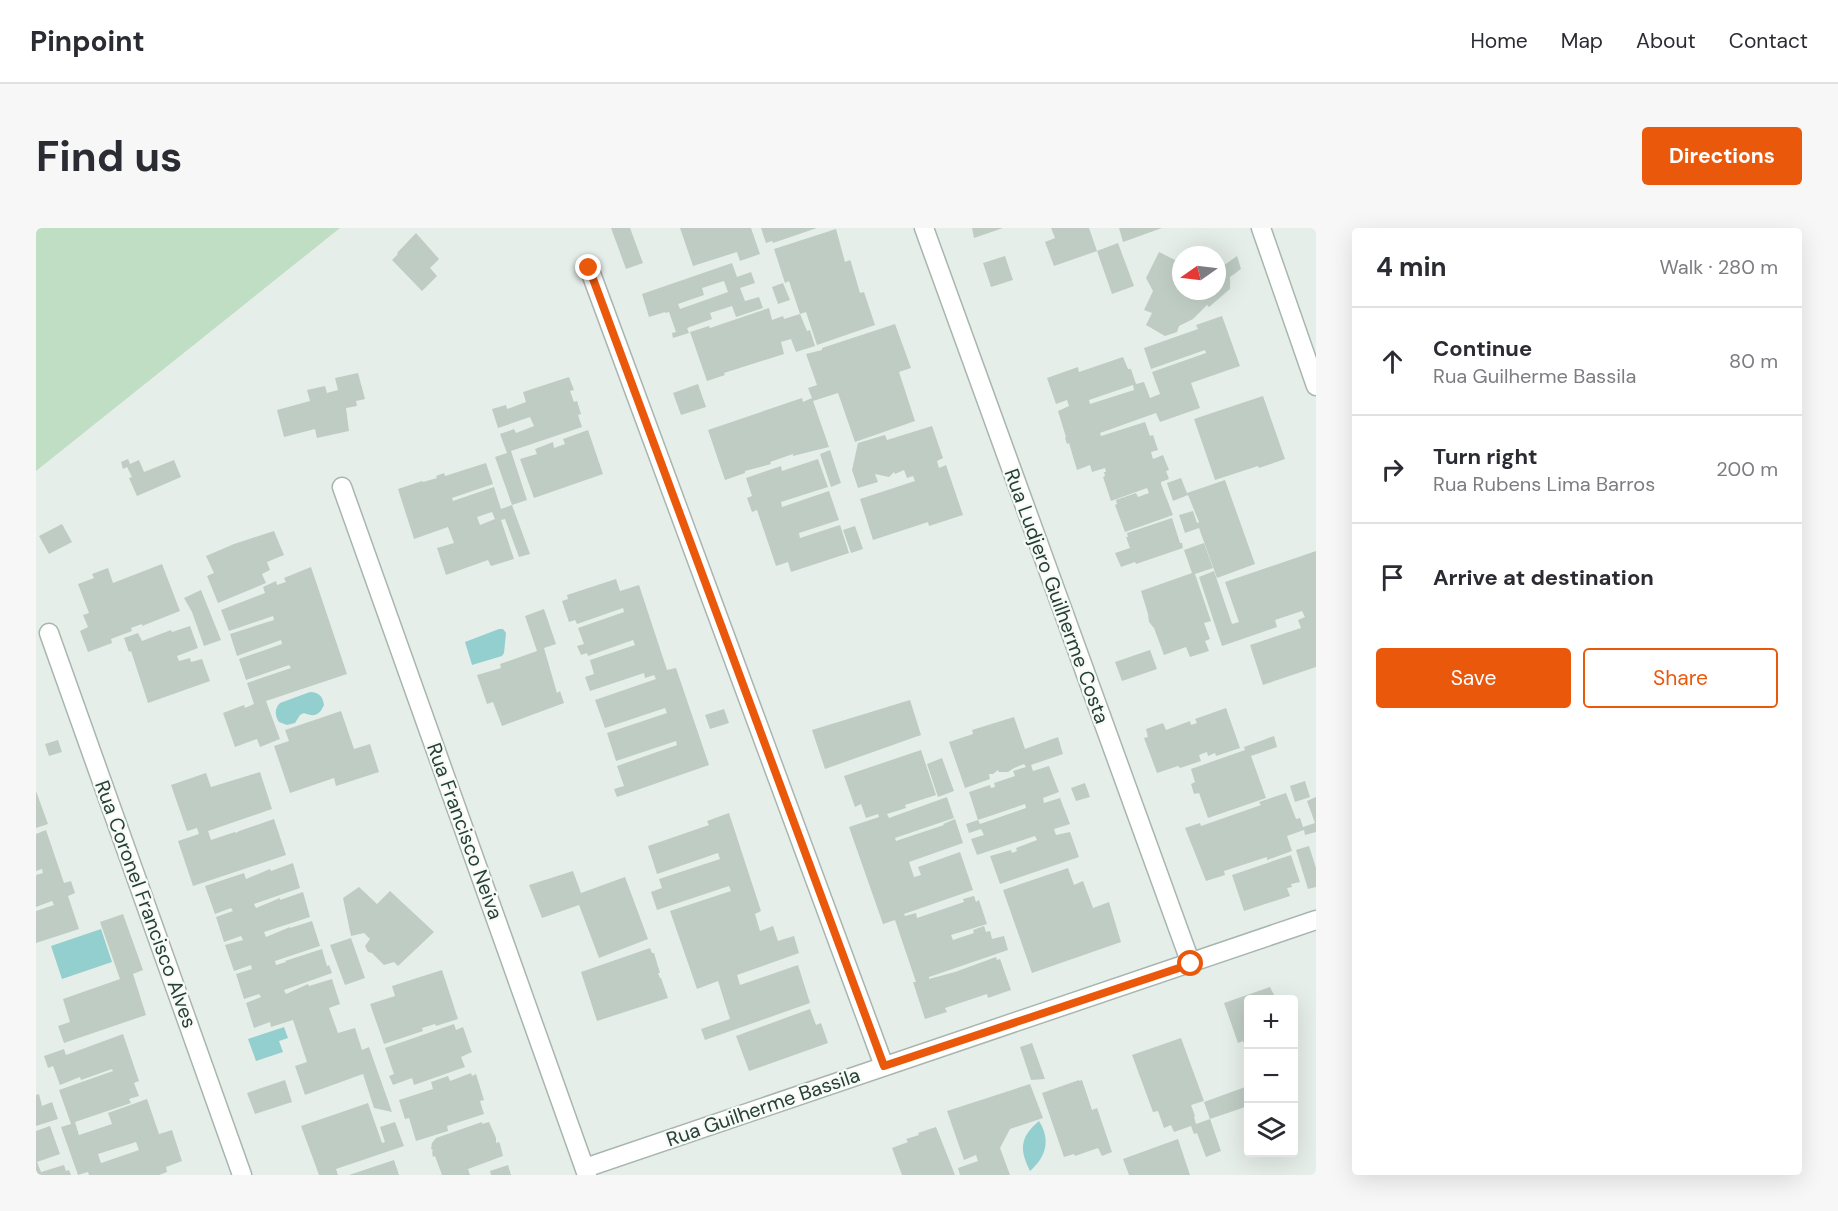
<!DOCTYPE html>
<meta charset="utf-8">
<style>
:root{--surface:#fff;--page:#f7f7f7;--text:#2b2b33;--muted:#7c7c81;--line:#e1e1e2;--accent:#ea580c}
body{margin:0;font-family:"DM Sans",sans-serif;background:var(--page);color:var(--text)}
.controls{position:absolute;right:18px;bottom:18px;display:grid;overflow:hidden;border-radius:6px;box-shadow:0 6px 24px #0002}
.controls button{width:54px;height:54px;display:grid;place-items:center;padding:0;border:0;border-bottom:2px solid var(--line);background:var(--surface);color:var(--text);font:30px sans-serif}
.compass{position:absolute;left:1136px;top:18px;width:54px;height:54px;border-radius:50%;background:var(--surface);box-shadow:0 6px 24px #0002;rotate:256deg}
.stop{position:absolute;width:18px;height:18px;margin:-14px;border:4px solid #ea580c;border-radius:50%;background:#fff}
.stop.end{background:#ea580c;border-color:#fff;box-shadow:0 2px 6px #0008}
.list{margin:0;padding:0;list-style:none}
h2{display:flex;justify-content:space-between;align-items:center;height:78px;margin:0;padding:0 24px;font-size:26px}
h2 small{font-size:20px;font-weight:400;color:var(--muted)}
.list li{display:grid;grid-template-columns:39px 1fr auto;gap:18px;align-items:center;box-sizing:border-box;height:108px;padding:0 24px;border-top:2px solid var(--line)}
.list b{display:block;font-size:22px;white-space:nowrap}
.list p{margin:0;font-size:20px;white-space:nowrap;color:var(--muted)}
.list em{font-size:20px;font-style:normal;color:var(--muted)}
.actions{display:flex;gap:12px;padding:18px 24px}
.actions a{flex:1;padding:14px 0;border:2px solid var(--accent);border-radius:6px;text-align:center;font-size:21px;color:var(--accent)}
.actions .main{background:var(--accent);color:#fff}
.icon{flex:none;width:33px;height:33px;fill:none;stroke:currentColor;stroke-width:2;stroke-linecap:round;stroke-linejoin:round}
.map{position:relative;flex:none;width:1280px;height:947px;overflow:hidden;border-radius:6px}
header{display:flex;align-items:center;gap:36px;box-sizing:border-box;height:84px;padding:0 30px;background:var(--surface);border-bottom:2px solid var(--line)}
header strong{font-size:28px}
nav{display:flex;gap:33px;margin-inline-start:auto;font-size:21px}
.intro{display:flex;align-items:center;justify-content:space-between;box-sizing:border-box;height:144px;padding:0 36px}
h1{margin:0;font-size:42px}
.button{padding:15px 27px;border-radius:6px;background:var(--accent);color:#fff;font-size:21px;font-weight:700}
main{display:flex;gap:36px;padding:0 36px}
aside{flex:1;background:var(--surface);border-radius:6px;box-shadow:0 6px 24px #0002}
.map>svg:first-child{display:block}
</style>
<header>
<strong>Pinpoint</strong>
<nav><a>Home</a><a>Map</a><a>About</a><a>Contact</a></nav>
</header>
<div class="intro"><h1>Find us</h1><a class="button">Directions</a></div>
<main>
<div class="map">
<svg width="1280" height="947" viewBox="0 0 1280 947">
<rect width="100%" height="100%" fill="#e6eee9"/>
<!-- green -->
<polygon fill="#c0dec3" points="0,0 304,0 0,243"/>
<!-- water -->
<g fill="#92cfce">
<polygon points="463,401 467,401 470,405 468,425 466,428 436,437 429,414"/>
<path d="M274 464C283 464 287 469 288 477 283 488 278 489 268 485L264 487 259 495 251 497 243 494C239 488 238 481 244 475Z"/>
<polygon points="65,701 76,734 26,751 15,718"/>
<polygon points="248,799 252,810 243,813 247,824 220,833 212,811"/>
<path d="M1003 893C1015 912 1010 929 994 943 983 921 984 909 1003 893Z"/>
</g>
<!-- building -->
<g fill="#beccc4" fill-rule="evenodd">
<polygon points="575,0 594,0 607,35 590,41"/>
<polygon points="644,0 715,0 724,26 704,33 701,24 657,38"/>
<polygon points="725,0 781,0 737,15 736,13 730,15"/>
<polygon points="936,0 967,0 938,10"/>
<polygon points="1015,0 1053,0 1061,23 1018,38 1009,14 1019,10"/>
<polygon points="1083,0 1126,0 1087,14"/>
<polygon points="800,1 809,34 814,32 815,34 824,65 828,64 839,97 781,117 770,84 764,86 771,103 774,102 779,118 760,124 755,111 745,114 748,126 688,145 689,147 671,153 654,104 673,98 674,100 733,80 736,92 747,88 748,91 764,86 753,53 749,55 738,21"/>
<polygon points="380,5 403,31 394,40 401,48 386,63 356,32 362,26 361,25"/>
<polygon points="1082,15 1098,58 1076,66 1061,23"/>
<polygon points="1123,24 1145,35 1145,63 1181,63 1181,32 1187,38 1201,28 1205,41 1194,49 1194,61 1173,79 1171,77 1157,91 1143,98 1141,104 1129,108 1110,97 1116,85 1108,82 1117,63 1110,50"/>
<polygon points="969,28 977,52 955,59 947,35"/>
<path d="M696 35 701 49 715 44 719 55 704 60 709 73 723 69 727 80 700 89 696 78 674 85 676 91 651 100 653 105 637 110 636 105 640 104 633 84 629 85V84L613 89 606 66ZM688 53 692 64 644 81 642 76 668 67 666 60Z"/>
<polygon points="747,55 754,72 742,76 736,59"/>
<path d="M1186 88 1204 138 1155 155 1164 180 1124 194 1120 185 1064 205 1065 208 1109 194 1114 208 1117 207 1122 222 1115 224 1117 231 1127 227 1133 242 1130 243 1133 251 1125 254V256L1137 287 1089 304 1079 277 1081 276 1080 272 1100 265 1102 269 1113 265 1111 260 1075 273 1067 249 1069 248 1068 244H1070L1069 240 1056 244 1054 237 1041 242 1033 215 1031 216 1029 210 1030 209 1022 183 1033 178 1031 172 1020 176 1011 150 1042 139 1043 144 1087 129 1092 141H1095L1100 156 1108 154 1114 170 1124 166 1116 144 1170 125 1169 122 1115 141 1108 120 1162 101 1160 97ZM1097 157 1098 162 1054 176 1053 172Z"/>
<polygon points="859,96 875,140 863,144 879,193 819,214 802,165 777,173 793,219 757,228 757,226 734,234 735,236 709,243 709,245 689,252 672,202 766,170 767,174 776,170 772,160 781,157 770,126 786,122 786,120"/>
<polygon points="322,145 329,171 320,173 321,178 310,180 313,203 281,210 279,201 248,209 241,182 274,173 271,162 289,158 291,165 302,162 299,150"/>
<path d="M533 149 538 162 534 163 538 174 541 173 545 186 542 187 546 199 475 223 491 272 476 277 494 326 483 329 469 291 465 292 478 331 455 338 452 332 410 347 401 320 418 315 412 299 378 311 362 261 386 253 387 254 401 250 400 248 408 245 409 248 450 235 457 256 416 270 417 273 458 259 465 281 476 277 459 229 471 225 464 206 478 201 480 205 498 198 494 189 462 200 456 181 470 177 471 181 490 174 487 164ZM456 284 459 291 444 297 441 289Z"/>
<polygon points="662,156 670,179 645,187 637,165"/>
<polygon points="1227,168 1249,231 1223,240 1222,238 1179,252 1158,191"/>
<polygon points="896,198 907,230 901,233 903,240 910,237 927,287 893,298 892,294 837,312 824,271 879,253 877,248 871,250 868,242 859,246 858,244 853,249 839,246 842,254 822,260 816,242 822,215 849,207 851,212"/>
<polygon points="552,202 567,246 498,270 484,231 501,226 499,221 517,214 518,220 529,216 527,211"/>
<polygon points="794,222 805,255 795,259 784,226"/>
<polygon points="92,231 94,236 103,232 108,244 138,232 145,249 101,268 93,250 96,249 91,239 87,241 85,234"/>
<polygon points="782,231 792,259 745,274 746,279 793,263 803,292 763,305 764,310 804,297 813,325 755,344 752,334 740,338 721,282 716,284 711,270 716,268 710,250 745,238 746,243"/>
<polygon points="1145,250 1151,265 1189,252 1219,336 1181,350 1163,300 1149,305 1143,287 1157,283 1161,295 1163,294 1152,267 1137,273 1131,255"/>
<polygon points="1136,290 1144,315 1146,315 1147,320 1100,336 1099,334 1085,339 1079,325 1094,320 1090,309 1092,309 1091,305"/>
<polygon points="26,296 36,314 13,326 3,308"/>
<polygon points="819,298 827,321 815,325 807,302"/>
<polygon points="238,303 248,327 231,334 234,342 226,346 230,355 182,375 171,348 178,345 170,328 198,316"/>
<polygon points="1168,315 1177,340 1159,346 1175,393 1168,395 1174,411 1169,413 1173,423 1154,429 1150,419 1128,427 1118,400 1113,394 1112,386 1105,363 1156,345 1148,322"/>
<polygon points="1280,323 1280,439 1227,457 1214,417 1265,400 1262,392 1269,389 1266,383 1239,392 1241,399 1186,418 1163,349 1178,343 1196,396 1203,394 1189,354"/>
<polygon points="126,336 144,383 106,398 106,396 95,400 96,403 75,411 76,415 52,424 44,403 52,399 47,387 53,385 42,356 58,350 56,346 72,340 77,355"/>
<polygon points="275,339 311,446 230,473 244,511 224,519 221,511 199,519 187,485 208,477 209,480 218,476 211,455 255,440 253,437 210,452 203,431 246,416 245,412 201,428 194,406 238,392 237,388 193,403 185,382 229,365 227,359 240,353 241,357 250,354 248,350"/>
<polygon points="580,351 584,363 603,357 631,442 640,440 673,537 581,569 578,561 588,558 581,538 641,517 640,513 580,533 571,505 631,485 629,480 569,500 559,472 620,451 618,447 609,450 608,445 554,463 549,449 558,446 554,432 599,417 597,412 552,428 551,425 545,427 541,418 548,416 542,400 588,384 587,380 541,396 539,392 533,394 526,373 532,371 531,367"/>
<polygon points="165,362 185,412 168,418 156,384 148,370"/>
<polygon points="508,381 520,416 508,420 521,465 524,463 528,475 466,498 457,474 451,476 441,447 465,440 464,436 501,423 489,388"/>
<polygon points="154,398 162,420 141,428 143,433 154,430 155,434 166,431 174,453 112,475 95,423 93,424 88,410 102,405 106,413 135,402 136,404"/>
<polygon points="1114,422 1121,441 1086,453 1079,434"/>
<polygon points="874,472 885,507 789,541 776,502"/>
<polygon points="1190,480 1204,520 1180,528 1179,525 1172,528 1171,524 1163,527 1165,533 1144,540 1142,538 1121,545 1108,510 1112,509 1110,501 1127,495 1130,502 1154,493 1155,497 1161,495 1159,491"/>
<polygon points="688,481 693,495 674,501 669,487"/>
<polygon points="305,483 318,521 334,516 343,544 300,558 298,550 254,565 238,518 253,513 249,502"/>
<path d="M978 489 989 521 1022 509 1027 526 995 537 997 543 1013 538 1023 564 1007 570 1008 575 1024 570 1034 596 1018 601 1020 607 1034 604 1043 629 964 656 954 628 975 622 976 625 981 623 980 620 1001 612 999 608 941 627 935 611 948 607 945 601 933 605 930 596 942 592 933 564 954 557 955 560 959 559 958 555 979 548 977 543 990 539 988 536 978 540 972 544H963L962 542 957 546H953L954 551 929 560 913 514 937 506 936 502ZM989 576 990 580 944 596 942 592Z"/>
<polygon points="1238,508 1241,519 1215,528 1230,570 1172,590 1163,565 1158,566 1155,556 1159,554 1155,541 1209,522 1208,519"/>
<polygon points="22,512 26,524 13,528 9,516"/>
<polygon points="885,522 900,567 869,577 870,580 851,586 853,590 911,569 918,590 859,610 860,613 908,597 907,596 919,591 927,615 873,634 878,649 885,647 882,639 924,624 937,662 868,686 869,688 880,685 881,690 928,674 927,671 938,668 940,674 943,672 951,696 915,707 917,712 938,705 937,702 948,698 950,704 954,703 956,711 968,708 972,722 893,749 893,751 919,744 960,729 961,732 964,731 975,762 952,770 951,766 909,780 911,784 889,791 877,754 880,754 859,692 847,696 813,599 843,589 842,586 830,590 825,576 819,579 808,548"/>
<polygon points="906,530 918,563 902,569 891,536"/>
<polygon points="224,544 236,581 172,603 175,612 199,604 200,605 205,602 206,603 206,602 238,591 250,627 157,658 142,613 163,606 161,600 151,603 135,557 170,545 175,559"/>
<polygon points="1269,553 1274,569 1259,574 1254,558"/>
<polygon points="1049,555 1054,569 1040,573 1035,560"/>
<polygon points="0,563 12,596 0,600"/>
<polygon points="1250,565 1260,591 1264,590 1267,599 1279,595 1271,573 1280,569 1280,604 1269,607 1268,602 1251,608 1256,623 1231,632 1231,629 1188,643 1189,647 1170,653 1149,600 1164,595 1165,598 1225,577 1223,574"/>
<polygon points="693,585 725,683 719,686 724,703 737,698 742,713 758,708 763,725 701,747 704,757 762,737 774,775 669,812 665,801 694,791 682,753 661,761 634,683 695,663 693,658 621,682 615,664 626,660 623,651 684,631 682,625 621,646 612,618 673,597 671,593"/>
<polygon points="10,602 28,655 35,653 39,665 32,668 43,701 0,715 0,683 18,677 16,673 0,679 0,647 7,645 6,641 0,643 0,606"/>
<polygon points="1273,618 1280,640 1280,659 1272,661 1260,622"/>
<polygon points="1255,627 1264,654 1255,656 1256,659 1251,660 1254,668 1208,683 1196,647"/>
<polygon points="257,635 264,660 218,676 220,680 244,670 244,672 267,664 274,689 228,704 230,709 254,699 254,700 276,693 284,718 239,733 240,737 250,734 249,733 286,721 291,738 293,737 296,745 248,762 250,766 272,756 273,758 296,751 304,776 293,780 302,805 319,800 326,822 333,819 356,884 338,880 327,846 269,867 259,838 271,834 257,792 235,799 234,794 218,800 210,775 225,769 223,766 208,771 200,746 216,741 215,737 198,743 189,717 207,712 205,708 188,714 180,689 197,683 195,680 179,686 169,658 208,645 210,651 234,641 235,643"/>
<polygon points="1032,640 1038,657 1047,653 1057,680 1073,674 1085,714 996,745 967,662"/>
<polygon points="537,643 545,665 589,649 612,711 563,730 543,677 506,690 493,657"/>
<polygon points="323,659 341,676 354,663 398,704 362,738 358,734 348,737 336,725 332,724 329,718 334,711 328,705 315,708 307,670"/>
<polygon points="87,686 107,742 97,746 110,787 28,815 22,798 34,794 27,771 84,751 64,694"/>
<polygon points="315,710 329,750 309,757 294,717"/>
<polygon points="614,720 616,725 618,725 624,745 622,745 624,750 625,750 632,770 561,793 545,744"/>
<polygon points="406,742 422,791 400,798 399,796 386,800 387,803 348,816 334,776 359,768 356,758"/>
<polygon points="1234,759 1240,771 1212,771 1212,825 1207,813 1202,815 1188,775"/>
<polygon points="774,781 780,797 785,795 792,815 713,843 700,808"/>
<polygon points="418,796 420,802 427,799 435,822 436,824 425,829 429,839 378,857 376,850 357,857 353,848 358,846 349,820"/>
<path d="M87 806 103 853 98 855 103 868 93 871 95 875 39 894 43 907 76 896 72 885 111 871 123 906 136 902 146 933 130 939 131 944 123 947H53L52 944 42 947 25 899 35 896 23 862 77 843 76 841 45 852 44 849 24 857 17 838 12 840 8 828 28 821 30 827ZM100 914 103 922 65 935 62 926Z"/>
<polygon points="1145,810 1168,873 1155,877 1159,888 1158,889 1160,896 1174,891 1185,923 1170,929 1161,905 1158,906 1155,898 1138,904 1135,897 1128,900 1122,883 1117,884 1096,827"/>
<polygon points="996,815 1009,851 995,852 984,819"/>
<polygon points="435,845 436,848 440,846 448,872 444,873 448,886 411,898 412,903 380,913 373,890 369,891 363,872 397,861 395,854 412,848 414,853"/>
<polygon points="249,852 256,874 219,886 211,865"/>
<polygon points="1043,852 1043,853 1046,852 1056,882 1061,880 1076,924 1066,928 1062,920 1039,928 1038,926 1028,929 1006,865"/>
<polygon points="994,856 1007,890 974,901 964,920 974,947 924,947 922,940 942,933 940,927 928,932 911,883"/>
<polygon points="1212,858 1212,878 1174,891 1168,874"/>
<polygon points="3,866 6,878 16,874 22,891 0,898 0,867"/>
<polygon points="332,875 346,915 349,914 344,899 359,894 368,918 300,941 302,947 283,947 265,898"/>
<polygon points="446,894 446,896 453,894 460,910 460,915 463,914 464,916 467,928 432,941 434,947 406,947 399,928 397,929 396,924 397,922 395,921 396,915 400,910"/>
<polygon points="14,898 24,926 1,934 5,944 28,937 30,943 33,942 35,947 0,947 0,903"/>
<polygon points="900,899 919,947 866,947 856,920 872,914 870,911 883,907 882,905"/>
<polygon points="1142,911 1154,947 1093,947 1087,931"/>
<polygon points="358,932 363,947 313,947"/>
<polygon points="472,937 475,947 455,947 454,943"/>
</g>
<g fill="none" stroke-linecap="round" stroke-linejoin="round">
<defs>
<g id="minor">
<polyline points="888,0 1155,736"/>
<polyline points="1225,0 1280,158"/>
<polyline points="553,40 848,838"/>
<polyline points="306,259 551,947"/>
<polyline points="13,405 206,947"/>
<polyline points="549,940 1280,692"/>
</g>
</defs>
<!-- minor casing -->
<use href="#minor" stroke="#a8b6af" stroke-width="21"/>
<!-- minor -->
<use href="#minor" stroke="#fff" stroke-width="18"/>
</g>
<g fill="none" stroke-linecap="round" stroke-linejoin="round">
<!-- route -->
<polyline stroke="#ea580c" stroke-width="8" points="553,40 848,838 1155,736"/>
</g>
<g text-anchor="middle" stroke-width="4.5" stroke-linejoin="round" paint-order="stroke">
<!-- street labels -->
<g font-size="20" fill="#254034" stroke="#f7faf8">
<text transform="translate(1021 368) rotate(70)" y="7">Rua Ludjero Guilherme Costa</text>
<text transform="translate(429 603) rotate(70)" y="7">Rua Francisco Neiva</text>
<text transform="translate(110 676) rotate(70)" y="7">Rua Coronel Francisco Alves</text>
<text transform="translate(727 879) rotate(-19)" y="7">Rua Guilherme Bassila</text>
</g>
</g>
</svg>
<div class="controls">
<button>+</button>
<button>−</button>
<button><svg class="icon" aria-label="layers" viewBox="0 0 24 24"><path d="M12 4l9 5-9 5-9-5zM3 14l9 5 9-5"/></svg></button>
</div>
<svg class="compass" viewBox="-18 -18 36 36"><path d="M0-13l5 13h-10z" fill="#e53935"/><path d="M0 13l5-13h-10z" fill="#7c7c81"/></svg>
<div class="stop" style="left:1155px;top:736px"></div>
<div class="stop end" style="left:553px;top:40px"></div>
</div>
<aside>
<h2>4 min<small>Walk · 280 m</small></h2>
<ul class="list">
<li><svg class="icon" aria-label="ahead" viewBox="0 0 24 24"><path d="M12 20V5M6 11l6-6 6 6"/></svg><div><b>Continue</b><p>Rua Guilherme Bassila</p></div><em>80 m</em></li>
<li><svg class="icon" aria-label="right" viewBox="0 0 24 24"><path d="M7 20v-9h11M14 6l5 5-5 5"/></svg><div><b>Turn right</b><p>Rua Rubens Lima Barros</p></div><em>200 m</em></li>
<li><svg class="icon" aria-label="arrive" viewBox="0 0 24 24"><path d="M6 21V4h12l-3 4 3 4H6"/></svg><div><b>Arrive at destination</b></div></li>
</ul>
<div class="actions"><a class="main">Save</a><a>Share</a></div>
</aside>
</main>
